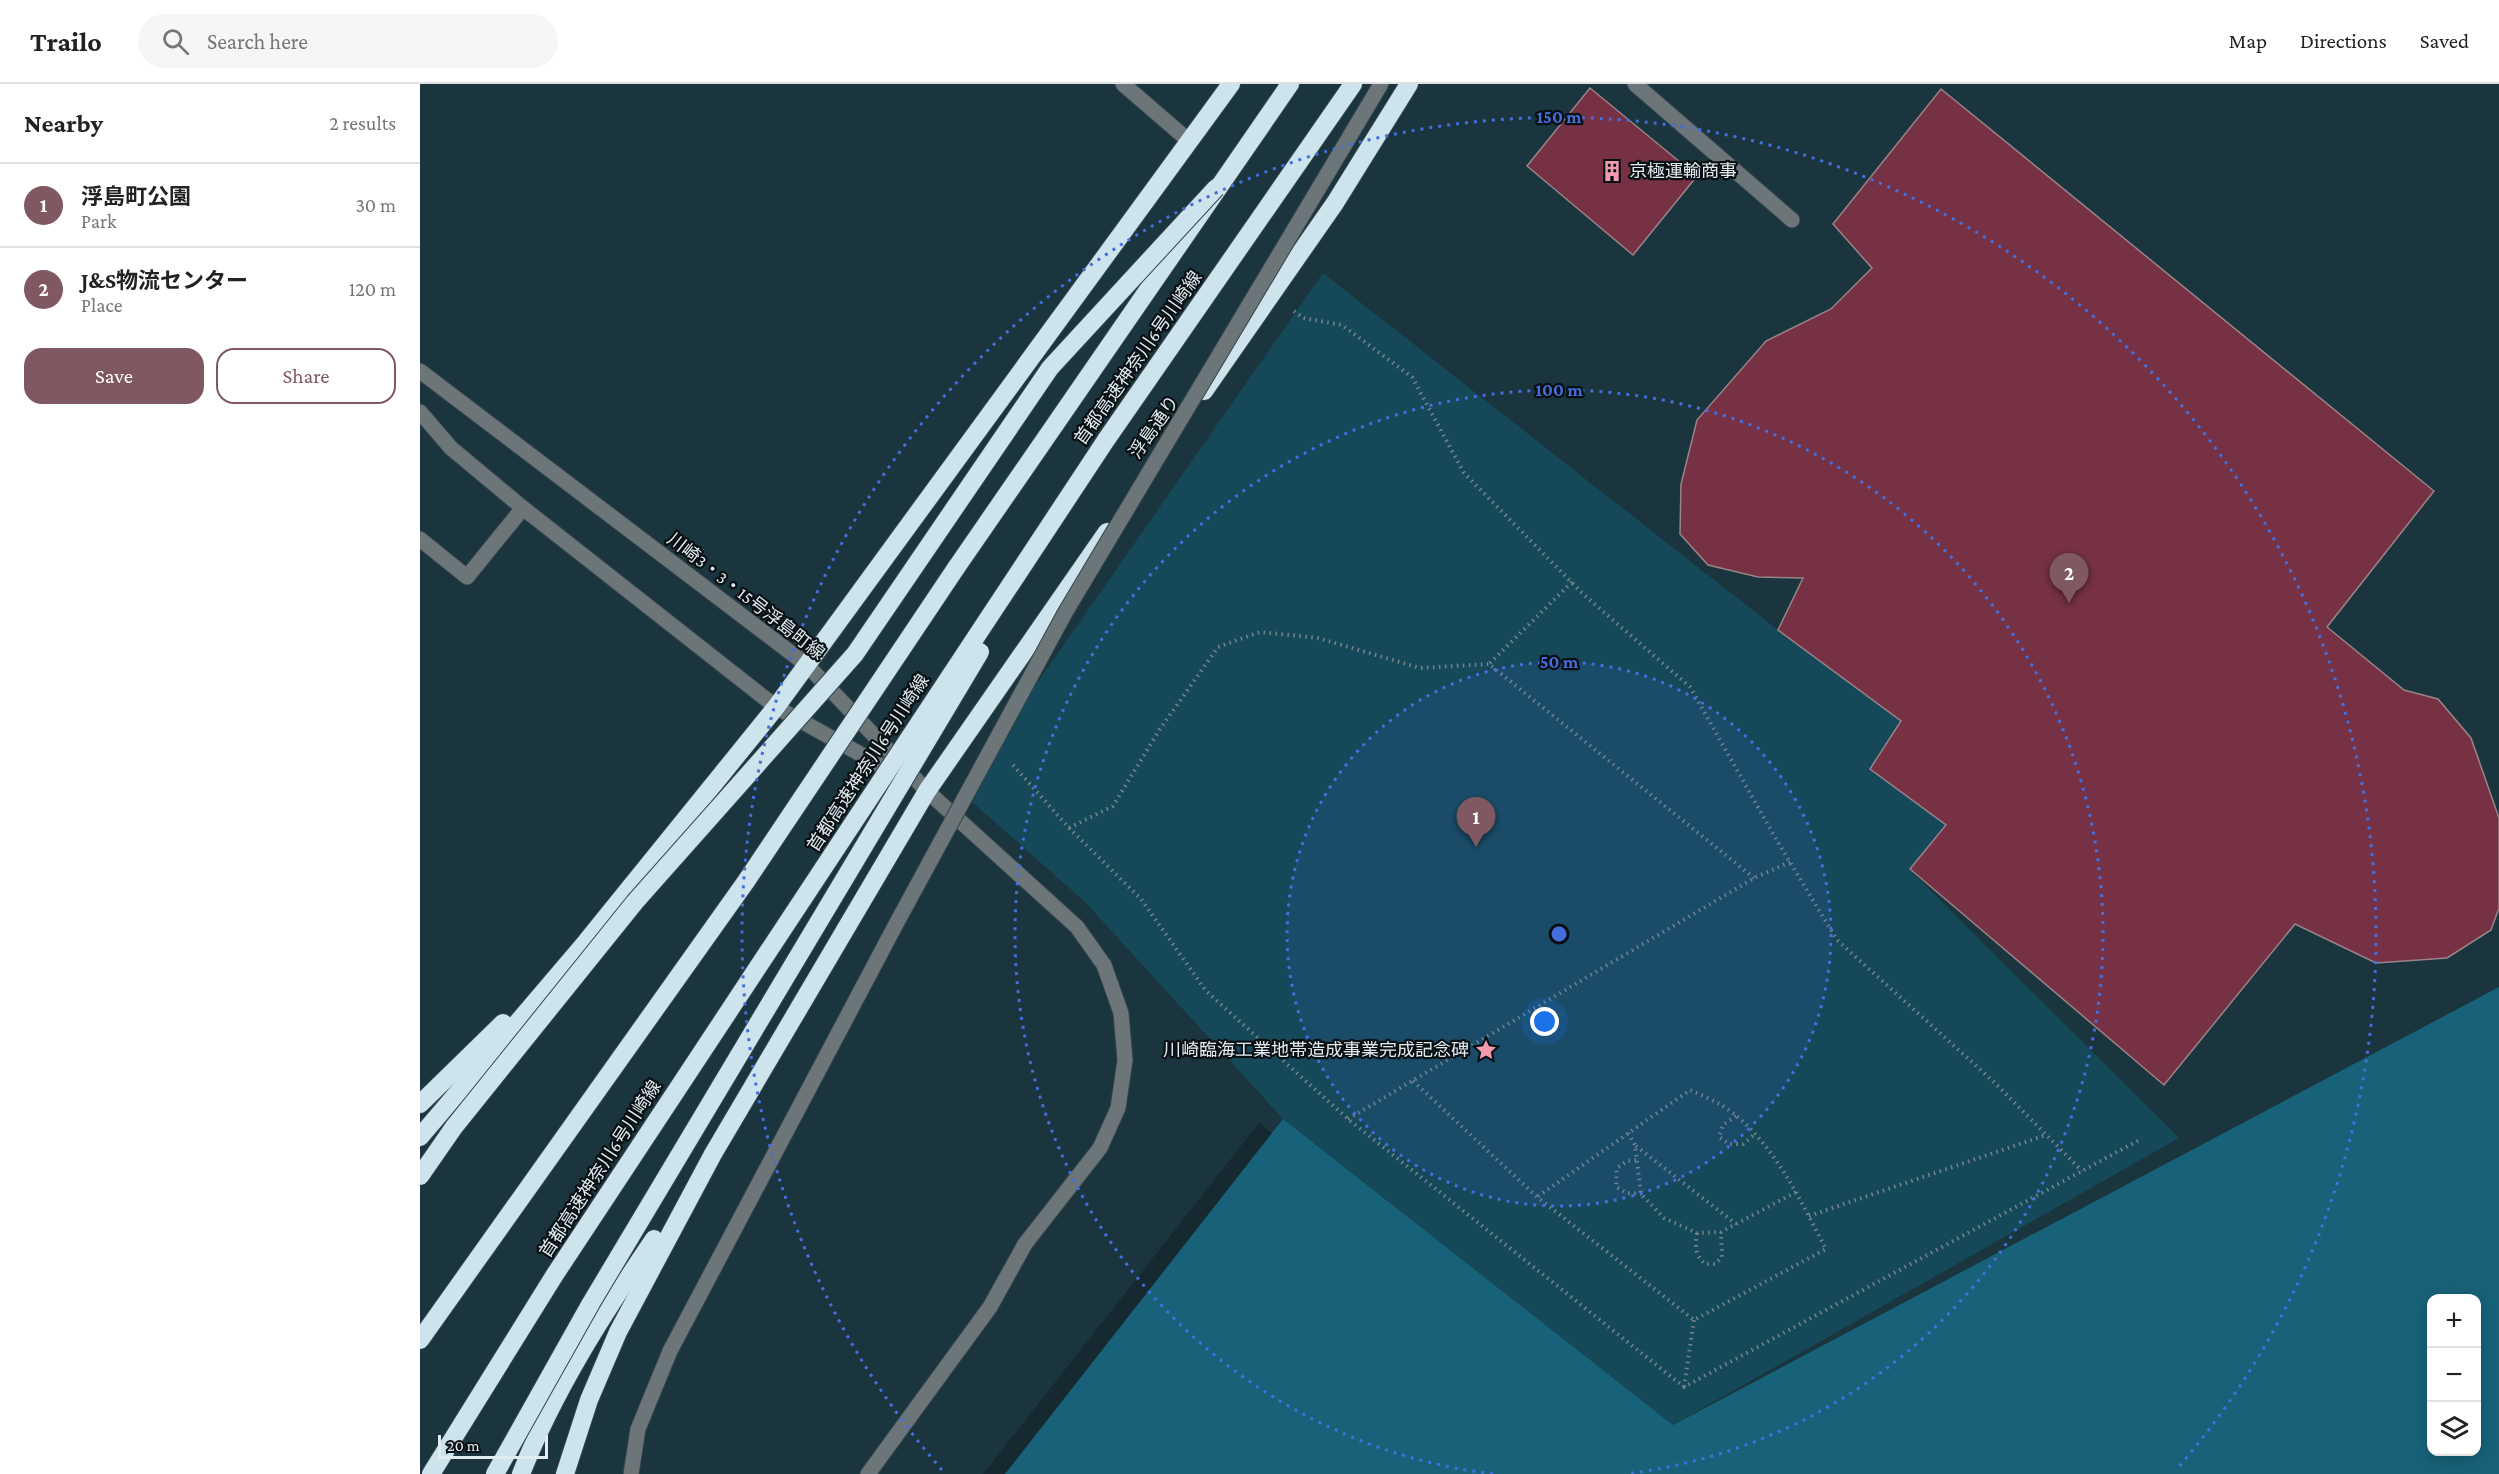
<!DOCTYPE html>
<meta charset="utf-8">
<style>
:root{--surface:#fff;--page:#f6f6f6;--text:#222;--muted:#767676;--line:#e0e0e0;--accent:#805861}
body{margin:0;font-family:"Crimson Pro","Noto Sans JP",serif;background:var(--page);color:var(--text)}
.controls{position:absolute;right:18px;bottom:18px;display:grid;overflow:hidden;border-radius:12px;box-shadow:0 3px 15px #0003}
.controls button{width:54px;height:54px;display:grid;place-items:center;padding:0;border:0;border-bottom:2px solid var(--line);background:var(--surface);color:var(--text);font:30px sans-serif}
.scale{position:absolute;left:18px;bottom:15px;width:110px;box-sizing:border-box;padding-left:6px;border:3px solid #e1ecf1;border-top:0;font-size:16px;line-height:21px;white-space:nowrap;color:#e1ecf1;-webkit-text-stroke:4px #091013;paint-order:stroke}
.you{position:absolute;left:1125px;top:938px;width:21px;height:21px;margin:-15px;border:4px solid #fff;border-radius:50%;background:#1a73e8;box-shadow:0 0 0 9px #1a73e833}
.badge{display:grid;place-items:center;width:39px;height:39px;border-radius:50%;background:var(--accent);color:#fff;font-size:20px;font-weight:700}
.pin{position:absolute;translate:-50% -50px;filter:drop-shadow(0 2px 3px #0008)}
.pin::after{content:'';position:absolute;top:32px;width:21px;height:18px;background:inherit;clip-path:polygon(0 0,100% 0,50% 100%)}
.list{margin:0;padding:0;list-style:none}
h2{display:flex;justify-content:space-between;align-items:center;height:78px;margin:0;padding:0 24px;font-size:26px}
h2 small{font-size:20px;font-weight:400;color:var(--muted)}
.list li{display:grid;grid-template-columns:39px 1fr auto;gap:18px;align-items:center;box-sizing:border-box;height:84px;padding:0 24px;border-top:2px solid var(--line)}
.list b{display:block;font-size:22px;white-space:nowrap}
.list p{margin:0;font-size:20px;white-space:nowrap;color:var(--muted)}
.list em{font-size:20px;font-style:normal;color:var(--muted)}
.actions{display:flex;gap:12px;padding:18px 24px}
.actions a{flex:1;padding:14px 0;border:2px solid var(--accent);border-radius:18px;text-align:center;font-size:21px;color:var(--accent)}
.actions .main{background:var(--accent);color:#fff}
.icon{flex:none;width:33px;height:33px;fill:none;stroke:currentColor;stroke-width:2;stroke-linecap:round;stroke-linejoin:round}
.map{position:relative;flex:none;width:2079px;height:1390px;overflow:hidden}
header{display:flex;align-items:center;gap:36px;box-sizing:border-box;height:84px;padding:0 30px;background:var(--surface);border-bottom:2px solid var(--line)}
header strong{font-size:28px}
nav{display:flex;gap:33px;margin-inline-start:auto;font-size:21px}
.search{width:420px;height:54px;background:var(--page);display:flex;align-items:center;gap:15px;box-sizing:border-box;padding:0 21px;border-radius:33px;color:var(--muted);font-size:22px}
main{display:flex}
aside{flex:1;background:var(--surface)}
.map>svg:first-child{display:block}
</style>
<header>
<strong>Trailo</strong>
<div class="search"><svg class="icon" aria-label="search" viewBox="0 0 24 24"><circle cx="10" cy="10" r="6"/><path d="M15 15l6 6"/></svg>Search here</div>
<nav><a>Map</a><a>Directions</a><a>Saved</a></nav>
</header>
<main>
<aside>
<h2>Nearby<small>2 results</small></h2>
<ul class="list">
<li><span class="badge">1</span><div><b>浮島町公園</b><p>Park</p></div><em>30 m</em></li>
<li><span class="badge">2</span><div><b>J&amp;S物流センター</b><p>Place</p></div><em>120 m</em></li>
</ul>
<div class="actions"><a class="main">Save</a><a>Share</a></div>
</aside>
<div class="map">
<svg width="2079" height="1390" viewBox="0 0 2079 1390">
<rect width="100%" height="100%" fill="#172930"/>
<!-- built -->
<polygon fill="#1a353e" points="0,0 2079,0 2079,912 1249,1356 839,1039 563,1390 0,1390"/>
<!-- green -->
<polygon fill="#154859" points="903,189 1358,546 1481,637 1451,685 1526,741 1490,786 1759,1054 1253,1341 863,1035 665,818 541,708"/>
<!-- water -->
<path fill="#176279" fill-rule="evenodd" d="M2079 903V1390H585L863 1035 1253 1341ZM2012 1214H2056V1368H2012Z"/>
<!-- building -->
<g fill="#763144" stroke="#998488" stroke-width="1.5">
<polygon points="1170,4 1277,92 1213,171 1107,82"/>
<polygon points="1521,5 2014,407 1907,543 1984,606 2018,615 2051,654 2079,734 2079,824 2071,846 2027,874 1956,879 1875,840 1744,1001 1490,785 1526,741 1450,685 1481,637 1358,546 1383,494 1338,493 1288,481 1260,450 1261,400 1277,336 1346,257 1411,225 1452,184 1413,140"/>
</g>
<g fill="none" stroke-linecap="round" stroke-linejoin="round">
<defs>
<g id="minor">
<polyline points="703,0 769,57"/>
<polyline points="1215,0 1372,136"/>
<polyline points="0,287 387,581 507,707 657,843 684,881 701,929 705,976 698,1024 680,1064 605,1160 570,1223 448,1390"/>
<polyline points="0,328 31,364 103,424 356,623 478,691"/>
<polyline points="0,455 47,493 103,424"/>
</g>
<g id="highway">
<polyline points="784,307 915,119 989,0"/>
<polyline points="686,356 933,0"/>
<polyline points="536,484 870,0"/>
<polyline points="0,1020 83,939"/>
<polyline points="0,1053 166,858 356,623 811,0"/>
<path d="M101 1390C134 1306 183 1230 234 1155"/>
<polyline points="145,1390 169,1316 198,1248 293,1070 507,707 687,448"/>
</g>
</defs>
<!-- minor casing -->
<use href="#minor" stroke="#33444b" stroke-width="17"/>
<!-- highway casing -->
<use href="#highway" stroke="#33444b" stroke-width="20"/>
<!-- path -->
<g stroke="#76858b" stroke-width="4" stroke-dasharray="1.5 4.5" stroke-linecap="butt">
<polyline points="874,227 883,234 922,241 992,293 1044,389 1163,510 1270,603 1356,755 1417,856 1574,998 1662,1087"/>
<polyline points="1152,498 1069,580 1334,794"/>
<polyline points="593,681 649,744 721,815 786,907 928,1035 1264,1303 1721,1055"/>
<polyline points="649,744 693,722 740,645 798,563 840,548 898,554 1000,584 1069,580"/>
<path d="M993 997 1117 1113 1274 1236 1406 1165C1380 1116 1352 1054 1303 1022 1293 1016 1281 1011 1270 1006L1117 1113"/>
<polyline points="1316,1032 1303,1041 1299,1053 1309,1060 1323,1060 1334,1051"/>
<polyline points="928,1035 1334,794 1370,778"/>
<polyline points="1208,1049 1215,1061 1221,1110 1244,1134 1277,1149 1301,1148 1376,1108"/>
<polyline points="1216,1062 1316,1140"/>
<polyline points="1216,1076 1207,1077 1197,1084 1196,1103 1207,1109 1221,1110"/>
<polyline points="1389,1132 1626,1051"/>
<path d="M1277 1149C1275 1162 1275 1171 1285 1180H1295L1302 1173 1301 1148"/>
<polyline points="1264,1303 1274,1236"/>
</g>
<!-- minor -->
<use href="#minor" stroke="#6c7578" stroke-width="15"/>
<!-- highway -->
<use href="#highway" stroke="#cee4ed" stroke-width="18"/>
<defs>
<polyline id="minor-bridge" points="211,1390 218,1345 250,1267 475,842 645,529 961,0"/>
<g id="highway-bridge">
<polyline points="0,1092 34,1043 215,818 435,570 630,284 796,104"/>
<polyline points="0,1256 327,796 536,484"/>
<polyline points="11,1390 134,1192 686,356"/>
<polyline points="75,1390 171,1219 560,568"/>
</g>
</defs>
<!-- minor-bridge casing -->
<use href="#minor-bridge" stroke="#33444b" stroke-width="17" stroke-linecap="butt"/>
<!-- highway-bridge casing -->
<use href="#highway-bridge" stroke="#33444b" stroke-width="20" stroke-linecap="butt"/>
<!-- minor-bridge -->
<use href="#minor-bridge" stroke="#6c7578" stroke-width="15"/>
<!-- highway-bridge -->
<use href="#highway-bridge" stroke="#cee4ed" stroke-width="18"/>
</g>
<!-- distance rings -->
<circle cx="1139" cy="850" r="272" fill="#446edd" fill-opacity=".12"/>
<g fill="none" stroke="#446edd" stroke-width="3" stroke-dasharray="3 6">
<circle cx="1139" cy="850" r="272"/>
<path d="M1073 1390A544 544 0 1 1 1205 1390"/>
<path d="M522 1386A817 817 0 1 1 1756 1386"/>
</g>
<!-- icons -->
<defs>
<symbol id="building-bare" viewBox="-9 -9 18 18"><path d="M-4-6H4V6H1V3H-1V6H-4ZM-2.5-4.3h1.7v1.8h-1.7ZM.8-4.3h1.7v1.8H.8ZM-2.5-1h1.7V.8h-1.7ZM.8-1h1.7V.8H.8Z" fill="#f29aae" stroke="#091013" stroke-width="2.5" paint-order="stroke"/></symbol>
<symbol id="sight-bare" viewBox="-9 -9 18 18"><path d="M0-6L1.8-2.2L6-1.7L2.9 1.2L3.7 5.4L0 3.3L-3.7 5.4L-2.9 1.2L-6-1.7L-1.8-2.2Z" fill="#f29aae" stroke="#091013" stroke-width="2.5" paint-order="stroke"/></symbol>
</defs>
<g fill-rule="evenodd">
<use href="#building-bare" x="1177" y="72" width="30" height="30"/>
<use href="#sight-bare" x="1051" y="951" width="30" height="30"/>
</g>
<g text-anchor="middle" stroke-width="4.5" stroke-linejoin="round" paint-order="stroke">
<!-- poi labels -->
<g font-size="18" fill="#e1ecf1" stroke="#091013" text-anchor="start">
<text x="1209" y="93">京極運輸商事</text>
<text x="1049" y="972" text-anchor="end">川崎臨海工業地帯造成事業完成記念碑</text>
</g>
<!-- street labels -->
<g font-size="18" fill="#e1ecf1" stroke="#091013">
<text transform="translate(718 274) rotate(-55)" y="6">首都高速神奈川6号川崎線</text>
<text transform="translate(734 343) rotate(-55)" y="6">浮島通り</text>
<text transform="translate(326 512) rotate(38)" y="6">川崎3・3・15号浮島町線</text>
<text transform="translate(448 679) rotate(-57)" y="6">首都高速神奈川6号川崎線</text>
<text transform="translate(180 1085) rotate(-57)" y="6">首都高速神奈川6号川崎線</text>
</g>
</g>
<circle cx="1139" cy="850" r="9" fill="#446edd" stroke="#091013" stroke-width="3"/>
<g font-size="18" text-anchor="middle" font-weight="bold" fill="#446edd" stroke="#091013" stroke-width="4.5" stroke-linejoin="round" paint-order="stroke">
<text x="1139" y="39">150 m</text>
<text x="1139" y="312">100 m</text>
<text x="1139" y="584">50 m</text>
</g>
</svg>
<div class="controls">
<button>+</button>
<button>−</button>
<button><svg class="icon" aria-label="layers" viewBox="0 0 24 24"><path d="M12 4l9 5-9 5-9-5zM3 14l9 5 9-5"/></svg></button>
</div>
<div class="scale">20 m</div>
<div class="you"></div>
<div class="pin badge" style="left:1056px;top:763px">1</div>
<div class="pin badge" style="left:1649px;top:519px">2</div>
</div>
</main>
